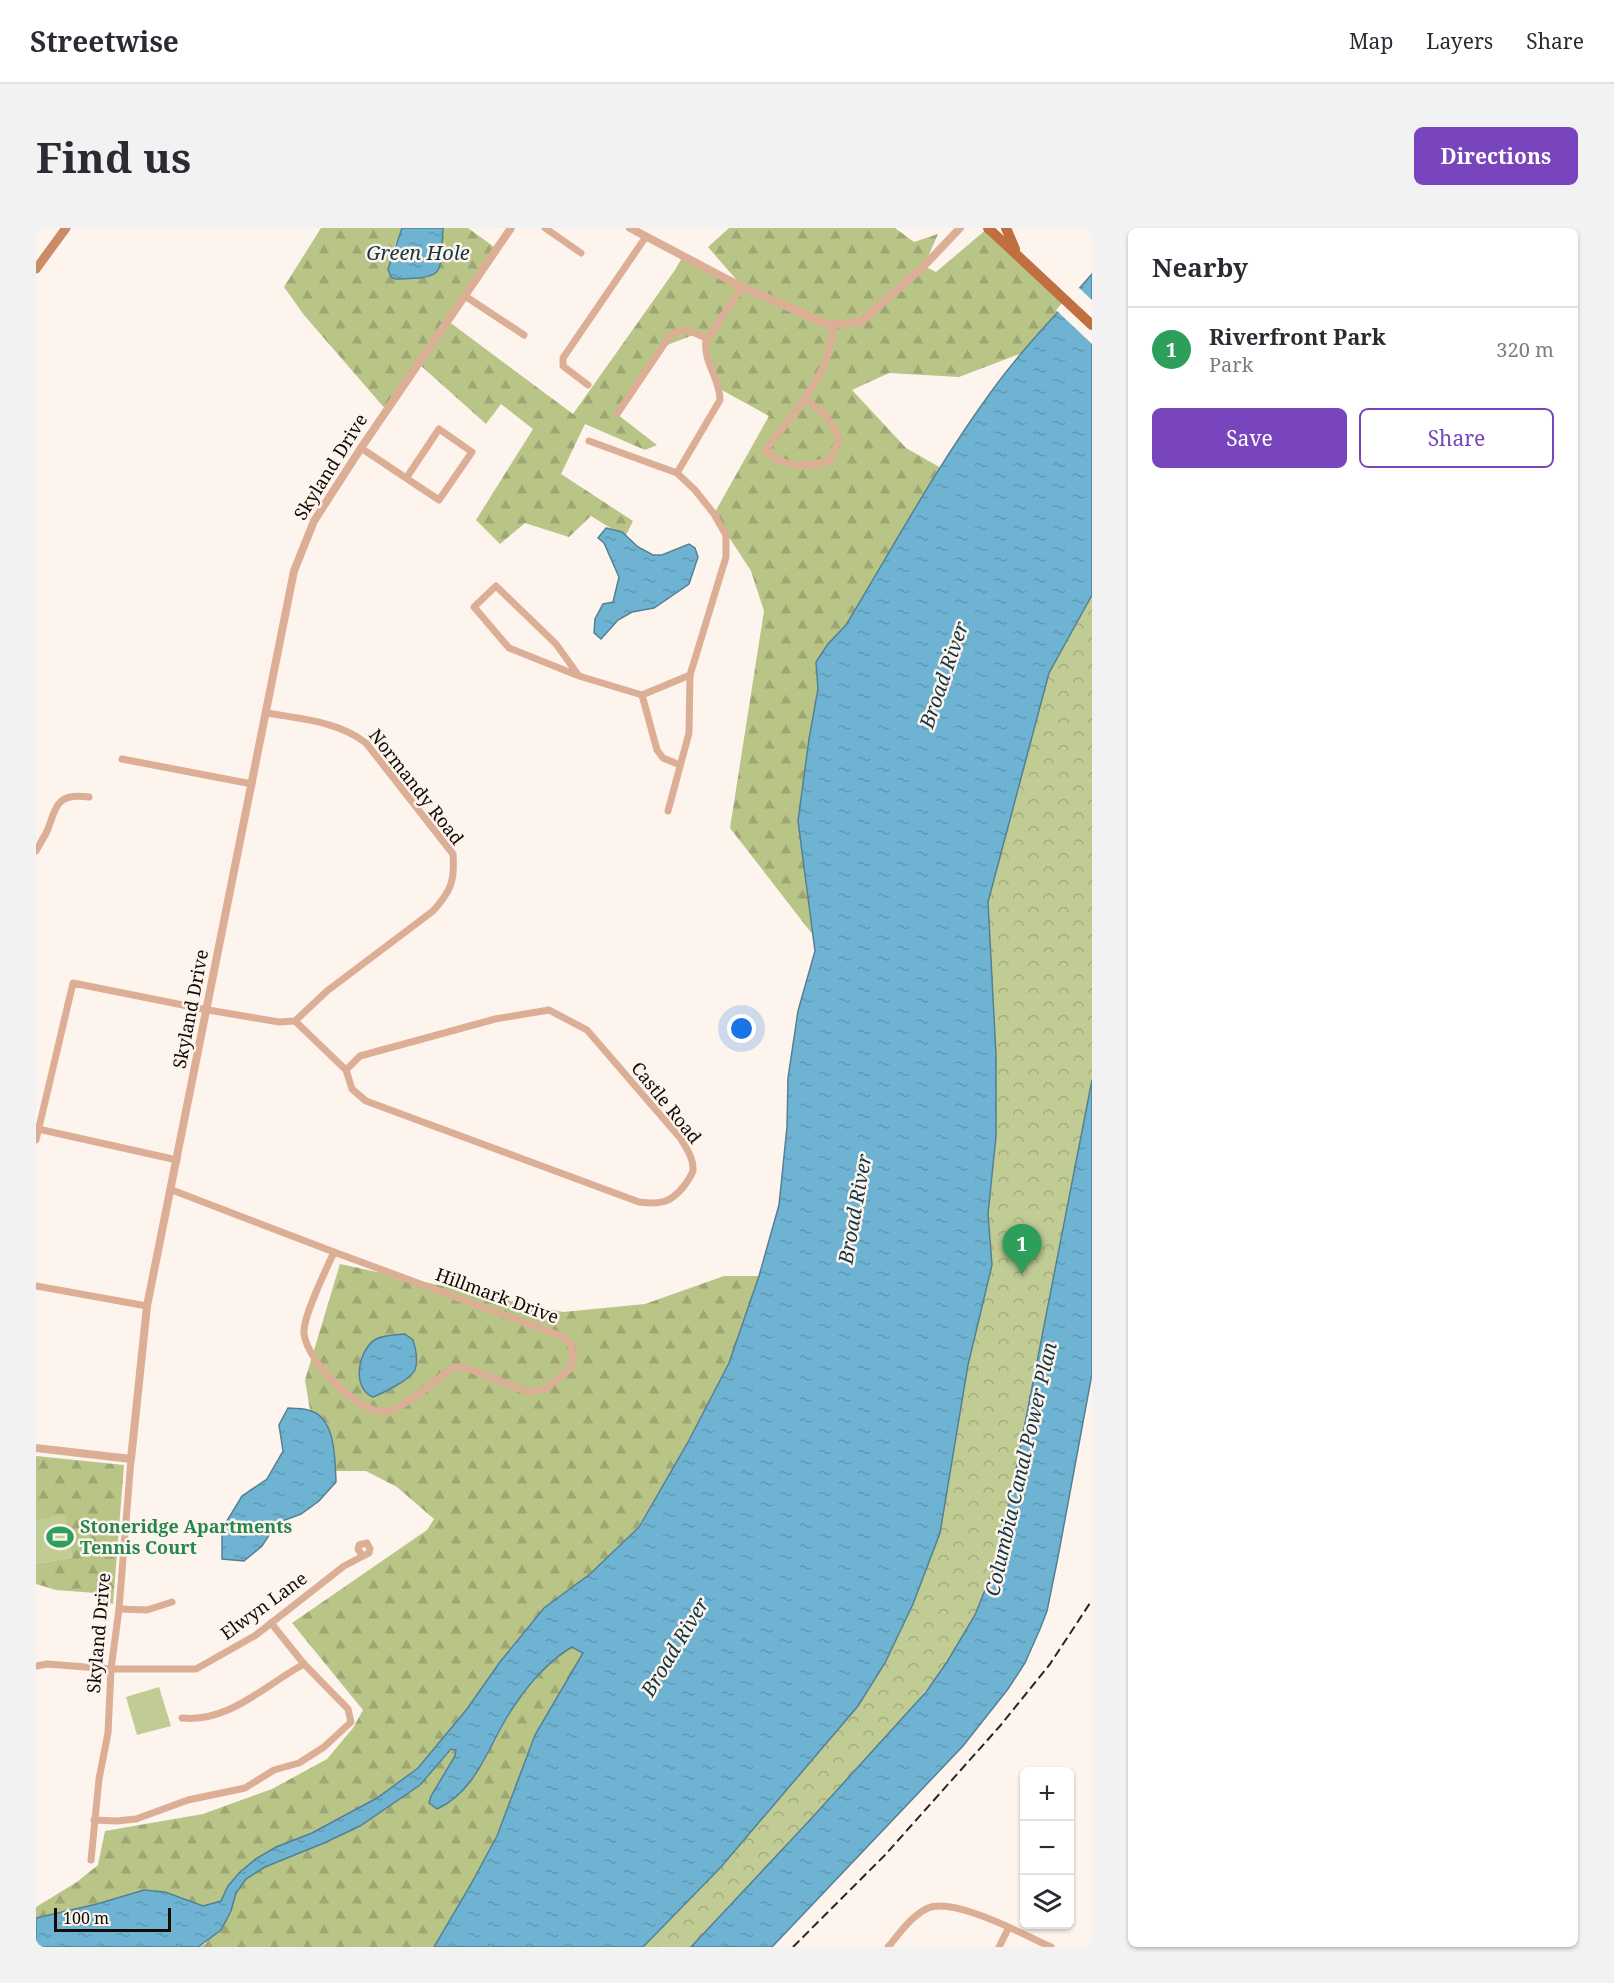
<!DOCTYPE html>
<meta charset="utf-8">
<style>
:root{--surface:#fff;--page:#f2f2f3;--text:#2b2b33;--muted:#7c7c81;--line:#e1e1e2;--accent:#7945bd}
body{margin:0;font-family:"Noto Serif",serif;background:var(--page);color:var(--text)}
.controls{position:absolute;right:18px;bottom:18px;display:grid;overflow:hidden;border-radius:9px;box-shadow:0 2px 4px #0004}
.controls button{width:54px;height:54px;display:grid;place-items:center;padding:0;border:0;border-bottom:2px solid var(--line);background:var(--surface);color:var(--text);font:30px sans-serif}
.scale{position:absolute;left:18px;bottom:15px;width:117px;box-sizing:border-box;padding-left:6px;border:3px solid #110a05;border-top:0;font-size:16px;line-height:21px;white-space:nowrap;color:#110a05;-webkit-text-stroke:4px #fcf4ed;paint-order:stroke}
.you{position:absolute;left:706px;top:801px;width:21px;height:21px;margin:-15px;border:4px solid #fff;border-radius:50%;background:#1a73e8;box-shadow:0 0 0 9px #1a73e833}
.badge{display:grid;place-items:center;width:39px;height:39px;border-radius:50%;background:var(--accent);color:#fff;font-size:20px;font-weight:700}
.pin{position:absolute;translate:-50% -50px;filter:drop-shadow(0 2px 3px #0008)}
.pin::after{content:'';position:absolute;top:32px;width:21px;height:18px;background:inherit;clip-path:polygon(0 0,100% 0,50% 100%)}
.list{margin:0;padding:0;list-style:none}
h2{display:flex;justify-content:space-between;align-items:center;height:78px;margin:0;padding:0 24px;font-size:26px}
h2 small{font-size:20px;font-weight:400;color:var(--muted)}
.list li{display:grid;grid-template-columns:39px 1fr auto;gap:18px;align-items:center;box-sizing:border-box;height:84px;padding:0 24px;border-top:2px solid var(--line)}
.list b{display:block;font-size:22px;white-space:nowrap}
.list p{margin:0;font-size:20px;white-space:nowrap;color:var(--muted)}
.list em{font-size:20px;font-style:normal;color:var(--muted)}
.actions{display:flex;gap:12px;padding:18px 24px}
.actions a{flex:1;padding:14px 0;border:2px solid var(--accent);border-radius:9px;text-align:center;font-size:21px;color:var(--accent)}
.actions .main{background:var(--accent);color:#fff}
.icon{flex:none;width:33px;height:33px;fill:none;stroke:currentColor;stroke-width:2;stroke-linecap:round;stroke-linejoin:round}
.map{position:relative;flex:none;width:1056px;height:1719px;overflow:hidden;border-radius:9px}
header{display:flex;align-items:center;gap:36px;box-sizing:border-box;height:84px;padding:0 30px;background:var(--surface);border-bottom:2px solid var(--line)}
header strong{font-size:28px}
nav{display:flex;gap:33px;margin-inline-start:auto;font-size:21px}
.intro{display:flex;align-items:center;justify-content:space-between;box-sizing:border-box;height:144px;padding:0 36px}
h1{margin:0;font-size:42px}
.button{padding:15px 27px;border-radius:9px;background:var(--accent);color:#fff;font-size:21px;font-weight:700}
main{display:flex;gap:36px;padding:0 36px}
aside{flex:1;background:var(--surface);border-radius:9px;box-shadow:0 2px 4px #0004}
.map>svg:first-child{display:block}
</style>
<header>
<strong>Streetwise</strong>
<nav><a>Map</a><a>Layers</a><a>Share</a></nav>
</header>
<div class="intro"><h1>Find us</h1><a class="button">Directions</a></div>
<main>
<div class="map">
<svg width="1056" height="1719" viewBox="0 0 1056 1719">
<defs>
<pattern id="forest-firs" width="22" height="20" patternUnits="userSpaceOnUse" patternTransform="scale(1.5)"><rect width="22" height="20" fill="#b9c487"/><path d="M5 1l3.5 6h-7zM16 11l3.5 6h-7z" fill="#9ea773"/></pattern>
<pattern id="park-crowns" width="20" height="18" patternUnits="userSpaceOnUse" patternTransform="scale(1.5)"><rect width="20" height="18" fill="#c1cb94"/><path d="M2 6a3 3 0 1 1 6 0M12 15a3 3 0 1 1 6 0" fill="none" stroke="#a5ad7e"/></pattern>
<pattern id="water-ripples" width="26" height="14" patternUnits="userSpaceOnUse" patternTransform="scale(1.5)"><rect width="26" height="14" fill="#6fb3d2"/><path d="M2 4q2-2 4 0t4 0M15 11q2-2 4 0t4 0" fill="none" stroke="#5f99b3"/></pattern>
</defs>
<rect width="100%" height="100%" fill="#fcf4ed"/>
<!-- forest -->
<g fill="url(#forest-firs)">
<polygon points="285,0 366,0 358,19 355,49 359,51 391,49 404,40 407,0 432,0 461,21 412,93 537,186 639,42 647,28 705,57 672,19 693,0 859,0 878,14 902,6 888,38 900,44 952,0 1030,73 986,125 923,149 853,145 816,162 870,220 905,240 810,397 792,416 780,434 782,461 773,511 762,593 777,707 694,600 728,383 715,343 678,286 733,188 684,161 670,113 660,106 626,119 581,186 621,217 609,222 549,196 525,246 597,293 589,309 555,288 533,309 489,295 464,316 440,292 497,201 465,176 450,196 383,136 351,183 268,87 248,59"/>
<polygon points="304,1036 527,1084 609,1076 688,1048 723,1048 693,1135 651,1216 602,1299 554,1346 508,1380 464,1434 431,1481 382,1540 341,1570 276,1605 240,1619 192,1658 185,1673 167,1679 129,1664 108,1662 61,1676 0,1690 0,1679 41,1654 62,1637 69,1603 167,1586 236,1561 291,1531 317,1500 327,1482 256,1395 391,1302 398,1291 361,1259 330,1243 299,1243 298,1220 291,1195 274,1182 269,1152"/>
<polygon points="0,1228 88,1237 77,1376 68,1374 60,1365 20,1362 0,1356 0,1336 37,1329 0,1292"/>
<polygon points="536,1419 547,1424 499,1507 461,1608 434,1658 398,1719 162,1719 169,1716 195,1683 200,1665 210,1651 229,1639 288,1615 364,1570 384,1557 416,1521 420,1522 419,1528 395,1568 393,1574 447,1535 477,1479 517,1430"/>
</g>
<!-- park -->
<path fill="url(#park-crowns)" d="M1056 367V852L967 1308C956 1344 944 1380 925 1413 893 1465 850 1508 810 1553 758 1609 707 1664 655 1719H607L685 1639 822 1478 849 1435 877 1376 904 1305 932 1137 956 1037 952 986 960 908V827L952 674 1013 445Z"/>
<!-- garden -->
<g fill="#c1cb94">
<polygon points="29,1286 37,1329 0,1336 0,1292"/>
<polygon points="123,1459 135,1498 101,1507 90,1469"/>
</g>
<!-- water -->
<g fill="url(#water-ripples)" stroke="#538094" stroke-width="1.5">
<path d="M366 0H407C404 50 410 49 359 51L355 49 352 41Z"/>
<path d="M1056 46V367L1013 445 952 674 960 827V908L952 986 956 1037 932 1137 904 1305 877 1376 849 1435 822 1478 685 1639 607 1719H398L434 1658 461 1608 499 1507 547 1425 536 1419C512 1433 493 1456 478 1478 454 1512 443 1562 401 1581L393 1575 395 1568 419 1528 420 1522 415 1521 384 1557 324 1598 288 1615 229 1639 210 1651 200 1665 195 1683 185 1702 162 1719H0V1690L61 1676 108 1662 129 1664 167 1678 185 1673 192 1658 204 1644 221 1630 240 1619 276 1605 341 1570 382 1540 431 1481 464 1434 508 1380 554 1346 603 1299 651 1216 693 1135 723 1048 743 977 751 899 752 850 762 783 779 723 762 593 773 511 782 461 780 434 792 416 810 397C857 319 901 238 955 164 985 122 1022 85 1056 46Z"/>
<polygon points="570,300 586,304 602,319 617,327 626,327 653,316 659,320 662,329 653,356 618,380 596,384 582,392 565,411 558,405 559,391 567,376 577,374 583,349 568,315 562,310"/>
<polygon points="1056,852 1056,1146 1022,1329 1011,1383 1004,1401 989,1435 972,1461 927,1518 736,1719 655,1719 773,1593 890,1464 911,1434 939,1387 957,1342 967,1308"/>
<path d="M369 1106 377 1112C380 1121 382 1133 379 1142 374 1152 347 1165 337 1169 315 1160 322 1122 340 1111 348 1107 360 1107 369 1106Z"/>
<path d="M252 1180C259 1181 266 1180 272 1182 300 1188 299 1231 300 1254L283 1273 265 1286 241 1295 226 1318 208 1333 186 1331V1301L206 1268 231 1251 247 1223 243 1197Z"/>
</g>
<!-- pier -->
<polygon fill="#fcf4ed" points="1041,58 1056,72 1056,116 1020,82"/>
<g fill="none" stroke-linecap="round" stroke-linejoin="round">
<!-- minor -->
<g stroke="#ddae96" stroke-width="7">
<polyline points="509,0 545,25"/>
<polyline points="429,68 488,107"/>
<polyline points="552,157 527,138 527,130 609,10"/>
<path d="M768 173C786 179 796 193 803 211L794 233C767 239 752 241 729 223 751 193 779 164 791 129 794 118 796 107 798 96"/>
<path d="M581 186 633 109C648 97 655 103 671 111"/>
<polyline points="553,213 641,245 659,262 678,286 690,307 690,329 654,447 653,505 632,583"/>
<polyline points="325,220 403,272 436,224 403,201 371,249"/>
<path d="M641 245 684 172C684 150 667 134 670 113L706 59"/>
<polyline points="543,448 473,420 438,379 460,358 520,416 543,448 606,467 654,447"/>
<polyline points="606,467 621,522 627,530 644,537"/>
<path d="M231 485C265 491 302 493 330 515L417 626C419 653 415 663 397 683L291 763 259 793"/>
<polyline points="86,531 216,556"/>
<path d="M0 623C4 615 9 608 12 601 21 576 22 565 53 569"/>
<polyline points="2,901 141,932"/>
<path d="M0 912 37 755 172 782 243 794 259 793 310 842 316 861 330 873 603 974C623 977 635 975 648 958 651 954 656 947 657 942 658 931 650 920 645 911L551 802 513 782 459 791 324 828 310 842"/>
<polyline points="136,962 298,1024"/>
<path d="M298 1024 525 1108 534 1115 538 1126 534 1141 509 1161 492 1164 431 1140 422 1139 413 1142C400 1153 367 1180 352 1183 323 1188 272 1134 268 1106 266 1090 290 1042 298 1024Z"/>
<polyline points="0,1058 111,1078"/>
<polyline points="83,1381 111,1382 136,1374"/>
<polyline points="235,1395 268,1436"/>
<polyline points="0,1438 11,1436 75,1441 160,1441 220,1407 308,1338 333,1325 334,1321 331,1315 323,1317 322,1321 326,1327"/>
<path d="M58 1592 81 1593 100 1591 152 1572 209 1560 238 1542 263 1535 288 1519 315 1494 312 1481 268 1436C229 1457 193 1495 146 1490"/>
<polyline points="55,1632 63,1551 72,1505 75,1441 83,1381 95,1231"/>
<path d="M852 1719C864 1705 875 1688 892 1680 919 1669 988 1707 1015 1719"/>
<polyline points="963,1719 972,1701"/>
</g>
<!-- tertiary -->
<g stroke="#ddae96" stroke-width="8">
<polyline points="594,0 706,59 793,97 826,93 888,38 924,0"/>
<polyline points="0,1220 95,1231 111,1078 258,343 278,293 325,220 475,0"/>
</g>
<!-- secondary -->
<polyline stroke="#cd8a66" stroke-width="9" points="0,41 30,0"/>
<!-- primary -->
<g stroke="#c16e40" stroke-width="10">
<polyline points="952,0 1056,97"/>
<polyline points="970,0 979,21"/>
</g>
<!-- rail -->
<polyline stroke="#2b241f" stroke-width="2" stroke-dasharray="9 4.5" stroke-linecap="butt" points="757,1719 849,1627 964,1498 1014,1436 1056,1372"/>
</g>
<!-- icons -->
<defs>
<symbol id="stadium-bare" viewBox="-9 -9 18 18"><path d="M0-5a6.5 5 0 1 0 0 10a6.5 5 0 1 0 0-10ZM-3.5-1.8h7v3.6h-7Z" fill="#2e9e5b" stroke="#fcf4ed" stroke-width="2.5" paint-order="stroke"/></symbol>
</defs>
<g fill-rule="evenodd">
<use href="#stadium-bare" x="5" y="1290" width="38" height="38"/>
</g>
<g text-anchor="middle" stroke-width="5" stroke-linejoin="round" paint-order="stroke">
<!-- street labels -->
<g font-size="18" fill="#110a05" stroke="#fcf4ed">
<text transform="translate(295 239) rotate(-58)" y="6">Skyland Drive</text>
<text transform="translate(380 559) rotate(52)" y="6">Normandy Road</text>
<text transform="translate(155 781) rotate(-79)" y="6">Skyland Drive</text>
<text transform="translate(630 875) rotate(51)" y="6">Castle Road</text>
<text transform="translate(461 1068) rotate(20)" y="6">Hillmark Drive</text>
<text transform="translate(228 1378) rotate(-36)" y="6">Elwyn Lane</text>
<text transform="translate(63 1405) rotate(-85)" y="6">Skyland Drive</text>
</g>
<!-- leisure labels -->
<g font-size="18" font-weight="bold" fill="#27864d" stroke="#fcf4ed" text-anchor="start">
<text x="44" y="1305">Stoneridge Apartments<tspan x="44" dy="21">Tennis Court</tspan></text>
</g>
<!-- water labels -->
<g font-size="20" font-style="italic" fill="#153643" stroke="#fcf4ed">
<text x="382" y="32">Green Hole</text>
<text transform="translate(908 447) rotate(-71)" y="7">Broad River</text>
<text transform="translate(819 981) rotate(-80)" y="7">Broad River</text>
<text transform="translate(985 1241) rotate(-77)" y="7">Columbia Canal Power Plan</text>
<text transform="translate(639 1419) rotate(-59)" y="7">Broad River</text>
</g>
</g>
</svg>
<div class="controls">
<button>+</button>
<button>−</button>
<button><svg class="icon" aria-label="layers" viewBox="0 0 24 24"><path d="M12 4l9 5-9 5-9-5zM3 14l9 5 9-5"/></svg></button>
</div>
<div class="scale">100 m</div>
<div class="you"></div>
<div class="pin badge" style="left:986px;top:1046px;background:#2e9e5b">1</div>
</div>
<aside>
<h2>Nearby<small></small></h2>
<ul class="list">
<li><span class="badge" style="background:#2e9e5b">1</span><div><b>Riverfront Park</b><p>Park</p></div><em>320 m</em></li>
</ul>
<div class="actions"><a class="main">Save</a><a>Share</a></div>
</aside>
</main>
